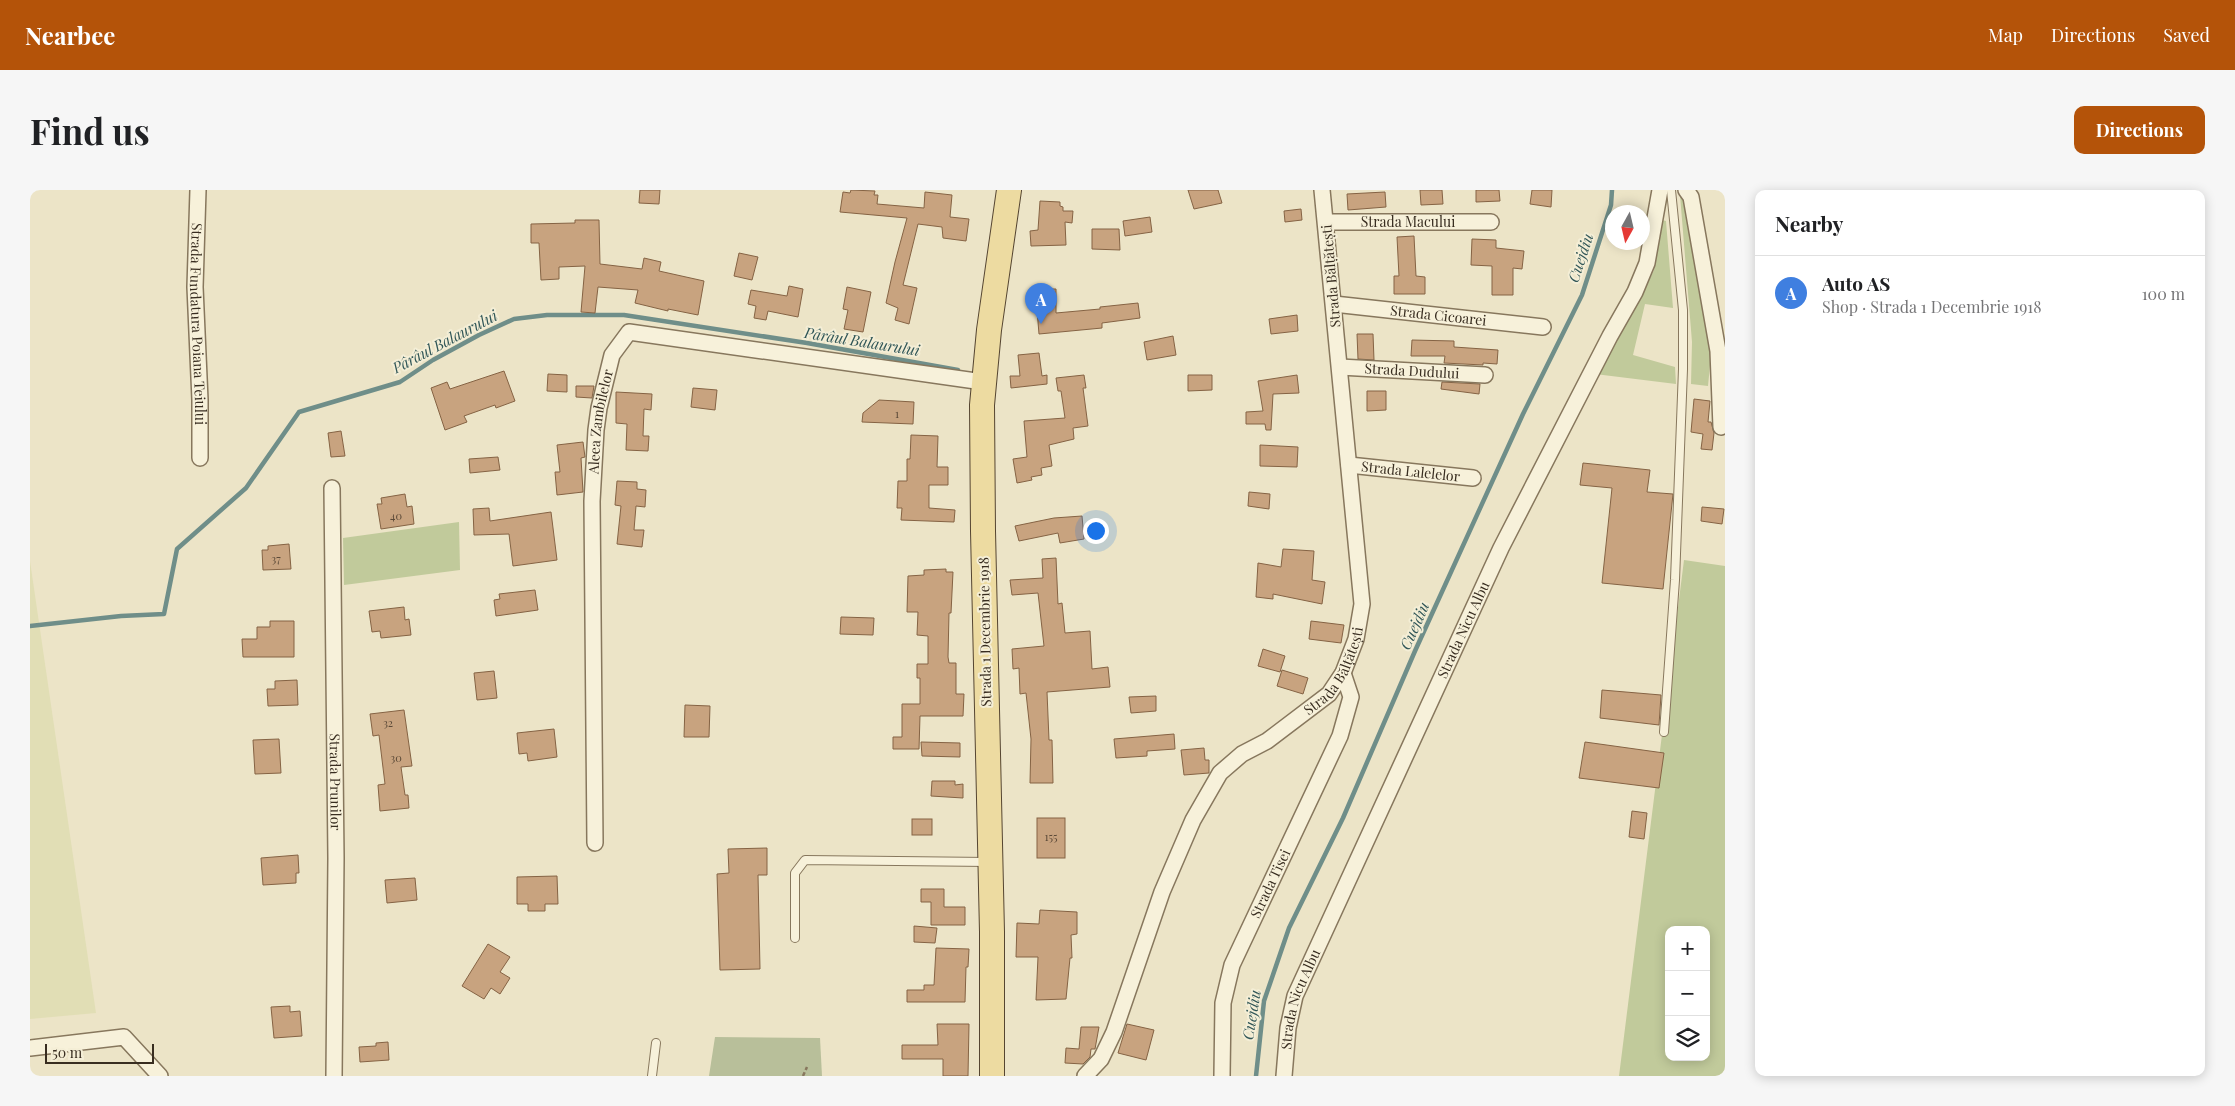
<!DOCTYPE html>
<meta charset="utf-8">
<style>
:root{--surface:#fff;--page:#f6f6f6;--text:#202124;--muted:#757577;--line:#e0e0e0;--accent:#b45309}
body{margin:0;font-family:"Playfair Display",serif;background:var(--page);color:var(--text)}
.controls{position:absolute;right:15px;bottom:15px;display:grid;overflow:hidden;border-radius:10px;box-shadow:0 2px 12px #0003}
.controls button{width:45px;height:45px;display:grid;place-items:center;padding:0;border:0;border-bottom:1px solid var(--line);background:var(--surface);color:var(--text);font:25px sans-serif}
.compass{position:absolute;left:1575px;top:15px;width:45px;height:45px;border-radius:50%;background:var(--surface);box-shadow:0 2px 12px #0003;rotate:188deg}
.scale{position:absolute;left:15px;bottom:12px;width:109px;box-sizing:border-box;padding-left:5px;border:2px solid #382d20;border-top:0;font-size:14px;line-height:18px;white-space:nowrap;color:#382d20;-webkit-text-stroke:4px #f4eed6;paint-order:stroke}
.you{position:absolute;left:1065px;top:340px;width:18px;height:18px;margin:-12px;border:4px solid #fff;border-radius:50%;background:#1a73e8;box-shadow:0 0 0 8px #1a73e833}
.badge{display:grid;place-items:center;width:32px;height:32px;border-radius:50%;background:var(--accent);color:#fff;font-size:16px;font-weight:700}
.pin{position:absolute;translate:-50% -41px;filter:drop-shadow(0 1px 2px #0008)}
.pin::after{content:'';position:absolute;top:26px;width:18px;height:15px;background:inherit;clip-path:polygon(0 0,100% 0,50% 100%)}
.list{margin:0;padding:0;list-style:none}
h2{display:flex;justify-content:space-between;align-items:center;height:65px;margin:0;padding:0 20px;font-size:21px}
h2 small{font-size:16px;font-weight:400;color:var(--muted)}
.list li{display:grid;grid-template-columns:32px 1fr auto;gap:15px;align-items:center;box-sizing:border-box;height:75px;padding:0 20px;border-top:1px solid var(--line)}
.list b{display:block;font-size:19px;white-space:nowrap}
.list p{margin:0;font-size:16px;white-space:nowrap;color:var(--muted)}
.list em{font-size:16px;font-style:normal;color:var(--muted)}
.icon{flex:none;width:28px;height:28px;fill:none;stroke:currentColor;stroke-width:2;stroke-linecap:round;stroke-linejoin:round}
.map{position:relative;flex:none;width:1695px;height:886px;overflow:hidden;border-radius:10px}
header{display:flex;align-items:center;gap:30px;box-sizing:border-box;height:70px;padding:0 25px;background:var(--accent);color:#fff}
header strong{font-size:24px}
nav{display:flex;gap:28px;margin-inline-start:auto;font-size:18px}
.intro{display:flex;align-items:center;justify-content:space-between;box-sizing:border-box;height:120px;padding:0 30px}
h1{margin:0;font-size:35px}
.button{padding:12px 22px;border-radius:10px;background:var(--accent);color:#fff;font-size:18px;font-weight:700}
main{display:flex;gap:30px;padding:0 30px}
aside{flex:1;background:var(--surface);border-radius:10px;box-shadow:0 2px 12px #0003}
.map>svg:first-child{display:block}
</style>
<header>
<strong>Nearbee</strong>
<nav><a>Map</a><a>Directions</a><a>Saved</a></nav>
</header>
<div class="intro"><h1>Find us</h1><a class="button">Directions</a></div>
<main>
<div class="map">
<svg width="1695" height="886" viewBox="0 0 1695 886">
<rect width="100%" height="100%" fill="#ece4c7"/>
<!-- farmland -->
<polygon fill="#e1deb5" points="0,371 66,823 0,829"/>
<!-- green -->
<g fill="#c1ca9b" fill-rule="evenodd">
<polygon points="1650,5 1653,5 1681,165 1678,196 1661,194 1662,152"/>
<polygon points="1632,30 1636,31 1643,118 1615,114 1603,165 1645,177 1646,194 1565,184 1611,107 1624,80"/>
<polygon points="429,332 430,380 314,395 313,348"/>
<path d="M1654 370 1695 376V886H1589ZM1639 740H1676V867H1639Z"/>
</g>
<!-- cemetery -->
<polygon fill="#b8bf9a" points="685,847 790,848 792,886 679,886"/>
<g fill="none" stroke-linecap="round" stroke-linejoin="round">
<!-- stream -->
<g stroke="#6f8e89" stroke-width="4.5">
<polyline points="0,436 91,426 134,424 147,359 216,298 269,222 370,192 403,170 449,145 484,129 517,125 594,125 777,153 928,180"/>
<polyline points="1226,886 1234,811 1259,738 1313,628 1385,461 1493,224 1552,105 1581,15 1582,0"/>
</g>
</g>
<!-- building -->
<g fill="#c8a37f" stroke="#856344">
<polygon points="610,0 630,0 629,14 609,13"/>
<polygon points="821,0 845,1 844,5 848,5 847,14 894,18 895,2 922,5 920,27 939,29 936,51 913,48 912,37 888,34 873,95 887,98 879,134 865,130 868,118 856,113 865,72 877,28 810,22 813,2 820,3"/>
<polygon points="1158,0 1188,0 1192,13 1164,19"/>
<polygon points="1390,0 1412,0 1413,14 1391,15"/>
<polygon points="1446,0 1469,0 1470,11 1446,12"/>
<polygon points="1502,0 1522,0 1521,17 1500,14"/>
<polygon points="1355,2 1356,17 1318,20 1317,4"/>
<polygon points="1010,11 1030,12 1030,16 1033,17 1033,21 1043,21 1042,33 1035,32 1036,55 1001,56 1000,41 1008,40"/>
<polygon points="1271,19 1272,30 1255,32 1254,21"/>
<polygon points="1120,27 1122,42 1095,46 1093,31"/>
<polygon points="545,30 569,30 570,74 612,79 614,68 631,72 629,81 674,91 668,125 638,119 638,121 605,113 608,100 568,97 565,123 551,122 555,76 529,77 529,89 511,90 509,53 501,53 501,34 545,33"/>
<polygon points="1062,39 1089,39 1090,60 1062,59"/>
<polygon points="1384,46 1386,86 1395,87 1395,104 1364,104 1364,86 1369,86 1367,47"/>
<polygon points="1442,49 1466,50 1466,58 1494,61 1492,79 1483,78 1483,105 1462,105 1462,76 1441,75"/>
<polygon points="709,63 728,67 722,90 704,86"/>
<polygon points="759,96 773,99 768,127 738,121 736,130 724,128 726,116 718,114 721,100 757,106"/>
<polygon points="817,97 841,102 833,142 814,139 818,120 813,119"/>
<polygon points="1001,99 1026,99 1026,123 1070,119 1070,117 1108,113 1110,128 1072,133 1072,138 1009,144 1007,120 1001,120"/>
<polygon points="1267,125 1268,141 1241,144 1239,129"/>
<polygon points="1327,144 1343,144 1344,170 1328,169"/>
<polygon points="1143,146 1146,165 1117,170 1114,152"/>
<polygon points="1382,150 1424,151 1424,157 1468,160 1467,174 1453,173 1453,175 1414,173 1415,166 1381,166"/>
<polygon points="1009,163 1012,186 1017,185 1017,194 981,198 980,186 990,186 988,165"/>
<polygon points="474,181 485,211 466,218 465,215 434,226 437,232 415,240 401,198 417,192 420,199"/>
<polygon points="518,184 537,185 537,202 517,201"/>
<polygon points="1054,185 1056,198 1053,198 1058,236 1043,238 1044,249 1019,255 1022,276 1011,278 1012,285 1001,287 1002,290 987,293 983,269 997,267 994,231 1035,228 1031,201 1028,201 1026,188"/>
<polygon points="1158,185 1182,185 1182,200 1158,201"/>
<polygon points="1267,185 1269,203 1243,204 1241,240 1236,240 1235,234 1216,234 1216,222 1233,221 1228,191"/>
<polygon points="1412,192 1450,194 1449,204 1411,199"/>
<polygon points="546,196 564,196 562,208 546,207"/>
<polygon points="663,198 687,200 685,220 661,217"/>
<polygon points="1337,201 1356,201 1356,220 1337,221"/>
<polygon points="586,202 622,204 621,220 614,219 613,246 619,246 618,261 596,260 597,234 586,233"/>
<polygon points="1664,209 1680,211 1678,232 1681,232 1684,243 1682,260 1671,259 1673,244 1661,242"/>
<polygon points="849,210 884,212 883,234 832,232 833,223"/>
<polygon points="311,241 315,266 301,267 298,243"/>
<polygon points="881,245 908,246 907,277 918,277 918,295 899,295 899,318 925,320 924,332 871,330 872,318 867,318 868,291 877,291 877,269 880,269"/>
<polygon points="553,252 555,267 551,268 553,302 527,305 525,282 530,282 527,255"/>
<polygon points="1230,255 1268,257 1267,277 1230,276"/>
<polygon points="468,267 470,280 440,283 439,269"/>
<polygon points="1553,273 1620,280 1617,302 1643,304 1633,399 1572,393 1582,298 1550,295"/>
<polygon points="587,291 607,292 607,299 616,300 615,317 606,316 604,340 614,340 612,357 587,354 591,316 585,315"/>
<polygon points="1219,302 1240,304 1239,319 1218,316"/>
<polygon points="375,304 377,317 382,316 384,334 351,339 347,314 352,314 351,308"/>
<polygon points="1672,317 1694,319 1692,334 1671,331"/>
<polygon points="459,318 460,331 521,322 527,370 483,376 479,344 444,345 443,319"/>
<polygon points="1052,326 1054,349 1030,353 1028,343 989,351 985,336 1024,328"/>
<polygon points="259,354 261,379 233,380 232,360 238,360 238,356"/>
<polygon points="1253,359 1284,361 1282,390 1295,392 1292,414 1243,404 1243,409 1226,407 1228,373 1251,377"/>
<polygon points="1026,368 1028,414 1032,413 1035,443 1060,441 1062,479 1078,477 1080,497 1017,502 1019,550 1022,550 1023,593 1000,593 1001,549 996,503 990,504 989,478 983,479 982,459 1014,456 1008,403 982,405 980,390 1013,388 1012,369"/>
<polygon points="916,379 916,382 923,382 921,423 919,423 918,467 919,473 926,473 926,504 934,504 933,526 890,526 889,559 863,559 863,547 872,547 872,514 890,514 890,488 887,488 887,474 898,474 898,446 887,445 888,422 877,422 878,386 894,385 894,380"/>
<polygon points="505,400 508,420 466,426 464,410 470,409 469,404"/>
<polygon points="374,417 375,430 379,429 381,445 351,448 350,441 342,442 339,421"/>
<polygon points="811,427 844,428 843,445 810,444"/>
<polygon points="240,431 264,431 264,467 213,467 212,449 227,449 227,437 240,437"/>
<polygon points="1281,431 1314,435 1311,453 1279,449"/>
<polygon points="1233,459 1255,466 1250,482 1228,476"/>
<polygon points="1252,480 1278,488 1273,504 1247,496"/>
<polygon points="464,481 467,508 447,510 444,483"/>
<polygon points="267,490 268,515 238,516 237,499 245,499 245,491"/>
<polygon points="1572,500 1631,505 1629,535 1570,528"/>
<polygon points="1126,506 1126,521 1101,523 1099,507"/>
<polygon points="655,515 680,516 679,547 654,547"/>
<polygon points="374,520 382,576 371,577 375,605 378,605 379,618 350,621 348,595 355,594 349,545 343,546 340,524"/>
<polygon points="524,539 527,567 498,571 497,563 489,564 487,543"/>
<polygon points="1144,544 1145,559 1117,561 1117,566 1086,568 1084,549"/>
<polygon points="249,549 251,583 225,584 223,550"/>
<polygon points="891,552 930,553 930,567 892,566"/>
<polygon points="1555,552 1634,563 1629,598 1549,588"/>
<polygon points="1174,558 1175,570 1179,570 1179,583 1154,585 1151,560"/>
<polygon points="902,591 925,591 925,595 933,594 933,608 901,606"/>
<polygon points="1602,621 1617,623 1614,649 1599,647"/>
<rect x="1007" y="628" width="28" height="40"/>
<rect x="882" y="629" width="20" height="16"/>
<polygon points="737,658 737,685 728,685 730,779 690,780 687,684 699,683 698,659"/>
<polygon points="268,665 269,683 266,683 266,693 233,695 231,668"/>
<polygon points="527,686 528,714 515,714 515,721 498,721 498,714 487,714 487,687"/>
<polygon points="385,688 387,710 357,713 355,690"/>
<polygon points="891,699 914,699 914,717 935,717 935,735 901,735 901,712 891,712"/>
<polygon points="1010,720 1047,722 1047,744 1041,745 1042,768 1040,768 1036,809 1006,810 1008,767 986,767 987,733 1009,734"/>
<polygon points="884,736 907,738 905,753 884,752"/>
<polygon points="458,754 480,767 470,782 480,788 470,804 461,798 454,809 432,796"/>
<polygon points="906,758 939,759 938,777 936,777 935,812 877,812 877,800 894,800 894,795 904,795"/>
<polygon points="260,816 260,822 270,821 272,846 244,848 241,817"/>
<polygon points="907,834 939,834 938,886 913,886 913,869 872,869 872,855 908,855"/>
<polygon points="1097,834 1124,840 1116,870 1088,863"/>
<polygon points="1051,837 1069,837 1065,859 1061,859 1060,867 1053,874 1035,873 1036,858 1049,859"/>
<polygon points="358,852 359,870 330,872 329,857 346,856 346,853"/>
</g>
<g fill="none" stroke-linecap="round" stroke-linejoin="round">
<defs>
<g id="service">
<polyline points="1634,542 1645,390 1653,179 1653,120 1641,0"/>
<polyline points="765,748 765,683 775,670 959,672"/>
<polyline points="622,886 626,853"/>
</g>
<g id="minor">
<path id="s1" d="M168 0 165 97 170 210V268"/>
<polyline points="1656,0 1661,7 1688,161 1691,237"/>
<path id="s2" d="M1297 32H1461"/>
<path id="s3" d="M1304 114 1513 137"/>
<path id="s4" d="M1310 177 1455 185"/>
<path id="s5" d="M1319 275 1443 288"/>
<path id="s6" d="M302 298 306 668 304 886"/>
<path id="s7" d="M565 653 562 311 566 240 569 218 582 165 599 142 953 192"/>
<polyline points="0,858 94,847 130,886"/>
<path id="s8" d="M1055 886 1071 869 1084 842 1132 702 1163 630 1190 583 1212 564 1237 551 1299 504 1313 483 1326 449 1332 414 1292 0"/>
<path id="s9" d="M1192 886 1193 813 1202 775 1310 546 1321 507 1313 483"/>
<path id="s10" d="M1254 886 1258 838 1265 806 1471 358 1580 146 1605 102 1617 73 1630 0"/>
</g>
<polyline id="primary" points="962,886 962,742 953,341 952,215 959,140 979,0"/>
</defs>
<!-- service casing -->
<use href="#service" stroke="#87775d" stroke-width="10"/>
<!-- minor casing -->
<use href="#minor" stroke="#87775d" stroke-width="18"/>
<!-- primary casing -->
<use href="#primary" stroke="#554531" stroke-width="26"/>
<!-- path -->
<polyline stroke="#87775d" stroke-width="2.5" stroke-dasharray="4 2.5" stroke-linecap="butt" points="773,886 777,877"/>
<!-- service -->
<use href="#service" stroke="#f7f1da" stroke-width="8"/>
<!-- minor -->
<use href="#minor" stroke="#f7f1da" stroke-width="15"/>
<!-- primary -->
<use href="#primary" stroke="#eddba1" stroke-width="24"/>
</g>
<g text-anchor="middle" stroke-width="4" stroke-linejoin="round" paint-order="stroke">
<!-- number labels -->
<g font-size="11" fill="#5c4a38">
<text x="867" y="228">1</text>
<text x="366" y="330">40</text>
<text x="246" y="373">37</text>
<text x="358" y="537">32</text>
<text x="366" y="572">30</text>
<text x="1021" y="651">155</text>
</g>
<!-- street labels -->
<g font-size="14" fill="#382d20" stroke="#f4eed6">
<text dy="5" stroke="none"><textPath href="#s2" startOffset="81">Strada Macului</textPath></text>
<text transform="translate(1301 86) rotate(-95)" y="5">Strada Bălțătești</text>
<text dy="5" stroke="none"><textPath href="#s3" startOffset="105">Strada Cicoarei</textPath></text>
<text dy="5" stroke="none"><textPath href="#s1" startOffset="134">Strada Fundatura Poiana Teiului</textPath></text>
<text dy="5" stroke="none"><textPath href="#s4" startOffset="72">Strada Dudului</textPath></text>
<text dy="5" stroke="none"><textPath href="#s7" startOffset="422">Aleea Zambilelor</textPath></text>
<text dy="5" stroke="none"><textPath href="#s5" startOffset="62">Strada Lalelelor</textPath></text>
<text dy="5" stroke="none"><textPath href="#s10" startOffset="484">Strada Nicu Albu</textPath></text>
<text transform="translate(955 442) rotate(-91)" y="5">Strada 1 Decembrie 1918</text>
<text dy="5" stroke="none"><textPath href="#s8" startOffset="491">Strada Bălțătești</textPath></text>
<text dy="5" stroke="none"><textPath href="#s6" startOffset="294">Strada Prunilor</textPath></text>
<text dy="5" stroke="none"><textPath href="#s9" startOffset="202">Strada Tisei</textPath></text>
<text dy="5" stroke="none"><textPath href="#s10" startOffset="79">Strada Nicu Albu</textPath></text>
</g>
<!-- water labels -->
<g font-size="15" font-style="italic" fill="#305657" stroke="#f4eed6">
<text transform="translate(1551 68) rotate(-72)" y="5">Cuejdiu</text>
<text transform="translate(415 152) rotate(-28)" y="5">Pârâul Balaurului</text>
<text transform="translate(832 152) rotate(9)" y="5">Pârâul Balaurului</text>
<text transform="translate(1385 436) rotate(-66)" y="5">Cuejdiu</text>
<text transform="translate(1222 825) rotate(-81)" y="5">Cuejdiu</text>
</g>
</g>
</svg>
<div class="controls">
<button>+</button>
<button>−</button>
<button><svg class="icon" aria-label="layers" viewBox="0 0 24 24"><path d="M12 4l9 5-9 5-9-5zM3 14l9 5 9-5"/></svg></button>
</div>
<svg class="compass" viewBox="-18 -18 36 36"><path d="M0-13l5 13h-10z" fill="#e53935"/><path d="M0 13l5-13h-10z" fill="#757577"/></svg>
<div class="scale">50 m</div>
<div class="you"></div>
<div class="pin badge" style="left:1011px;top:134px;background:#3f7fe0">A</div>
</div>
<aside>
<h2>Nearby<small></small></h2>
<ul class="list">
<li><span class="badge" style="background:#3f7fe0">A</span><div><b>Auto AS</b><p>Shop · Strada 1 Decembrie 1918</p></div><em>100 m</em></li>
</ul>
</aside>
</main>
